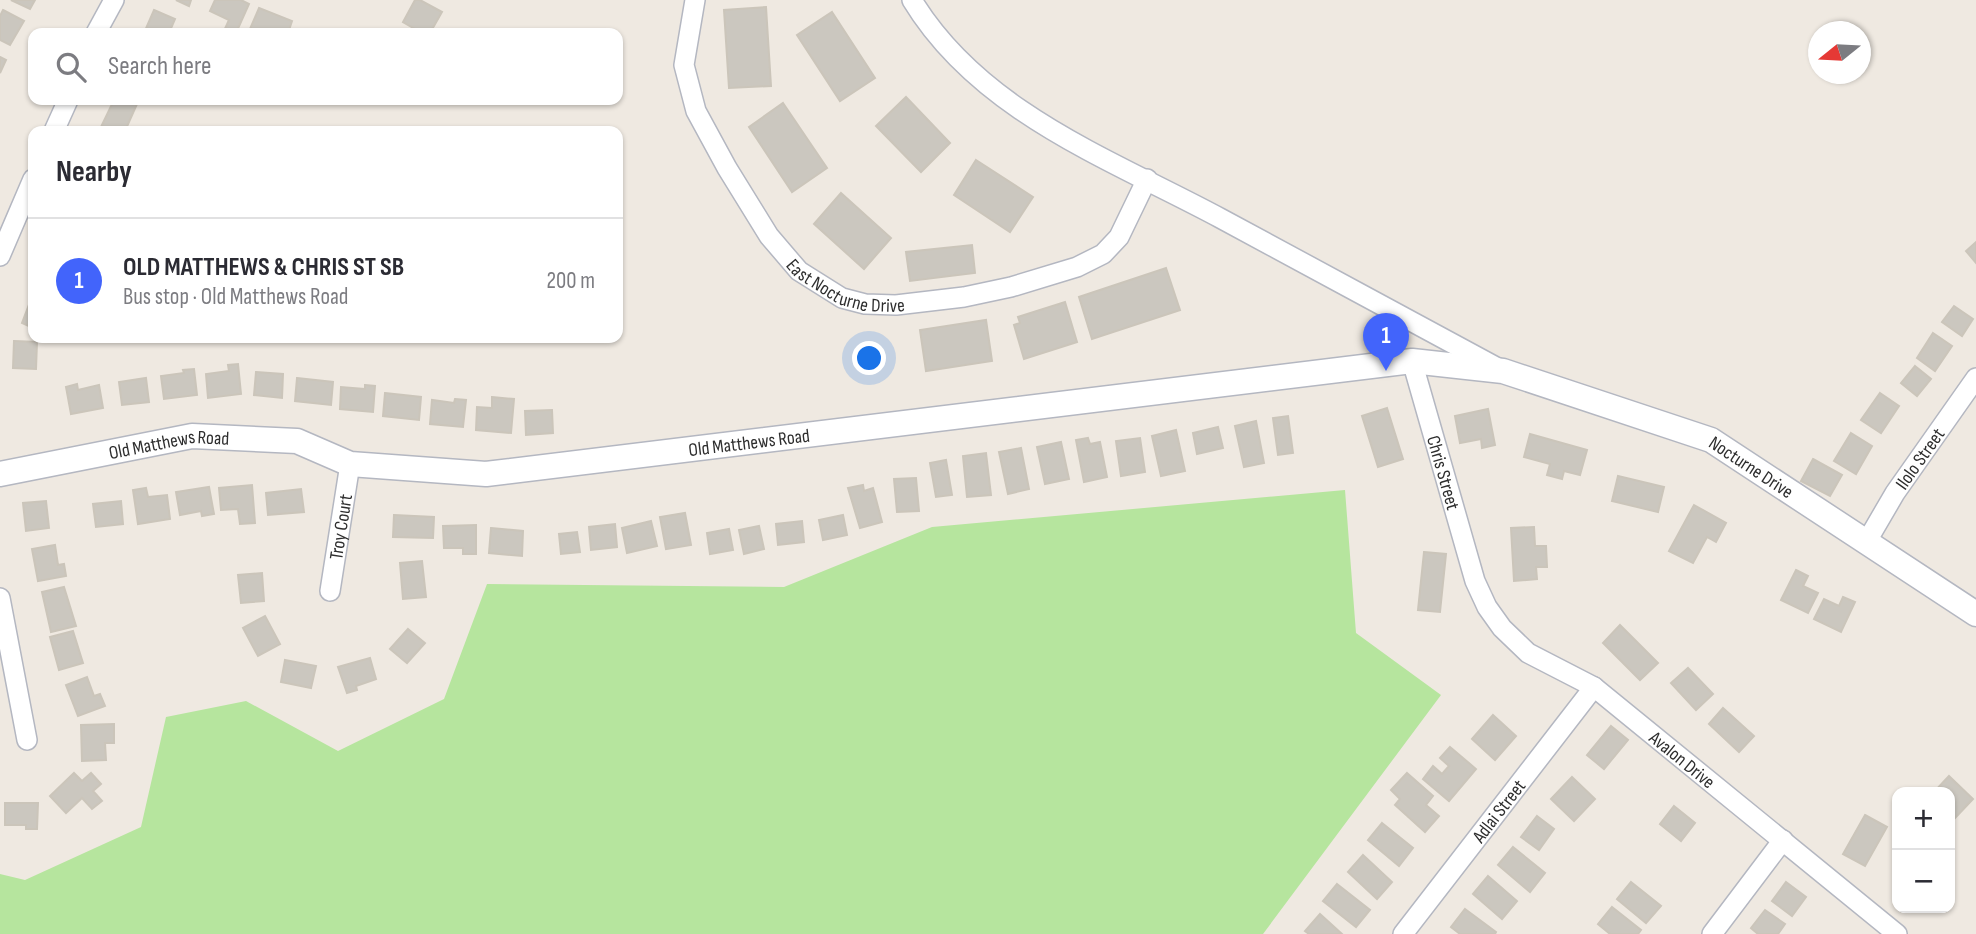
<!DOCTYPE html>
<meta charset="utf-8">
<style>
:root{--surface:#fff;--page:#f2f2f3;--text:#2b2b33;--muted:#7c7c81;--line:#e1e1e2;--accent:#4264fb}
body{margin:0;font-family:"Sofia Sans Condensed",sans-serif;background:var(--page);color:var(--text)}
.controls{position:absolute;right:21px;bottom:21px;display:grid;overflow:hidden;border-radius:14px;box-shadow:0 2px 5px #0004}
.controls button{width:63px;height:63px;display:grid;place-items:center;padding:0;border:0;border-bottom:2px solid var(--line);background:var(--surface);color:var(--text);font:35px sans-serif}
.compass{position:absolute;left:1808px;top:21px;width:63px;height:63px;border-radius:50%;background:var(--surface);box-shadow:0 2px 5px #0004;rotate:252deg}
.you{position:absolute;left:870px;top:359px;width:24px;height:24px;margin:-18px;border:5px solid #fff;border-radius:50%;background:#1a73e8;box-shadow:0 0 0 10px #1a73e833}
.badge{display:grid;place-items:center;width:46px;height:46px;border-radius:50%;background:var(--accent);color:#fff;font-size:23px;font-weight:700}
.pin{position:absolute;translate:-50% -58px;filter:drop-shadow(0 2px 4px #0008)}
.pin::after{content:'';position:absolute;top:37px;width:24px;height:21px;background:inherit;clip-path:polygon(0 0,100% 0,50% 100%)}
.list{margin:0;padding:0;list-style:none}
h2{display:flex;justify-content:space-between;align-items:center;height:91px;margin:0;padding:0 28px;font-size:30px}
h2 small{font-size:23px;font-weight:400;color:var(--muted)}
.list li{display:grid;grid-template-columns:46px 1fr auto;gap:21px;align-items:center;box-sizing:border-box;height:126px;padding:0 28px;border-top:2px solid var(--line)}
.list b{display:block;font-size:26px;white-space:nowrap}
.list p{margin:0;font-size:23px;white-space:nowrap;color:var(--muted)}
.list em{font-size:23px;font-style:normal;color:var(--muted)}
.icon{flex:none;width:38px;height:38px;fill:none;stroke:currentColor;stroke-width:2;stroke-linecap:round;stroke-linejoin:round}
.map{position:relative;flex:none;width:1976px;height:934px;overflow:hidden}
.search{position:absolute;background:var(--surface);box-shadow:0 2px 5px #0004;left:28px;top:28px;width:595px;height:77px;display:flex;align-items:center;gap:18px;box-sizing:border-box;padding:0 24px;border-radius:14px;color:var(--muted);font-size:26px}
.panel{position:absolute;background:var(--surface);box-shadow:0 2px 5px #0004;left:28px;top:126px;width:595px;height:217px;border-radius:14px}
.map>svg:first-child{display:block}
</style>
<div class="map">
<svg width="1976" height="934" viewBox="0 0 1976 934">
<rect width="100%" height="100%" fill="#efe9e1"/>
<!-- green -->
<polygon fill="#b6e59e" points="1345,490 1356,633 1441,695 1263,934 0,934 0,874 25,880 141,827 166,717 246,701 338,751 444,699 487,584 784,587 932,527"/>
<!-- building -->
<g fill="#cbc7bf" stroke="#cbc5ba" stroke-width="2">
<polygon points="11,0 35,0 30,9"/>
<polygon points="176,0 191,0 189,6"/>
<polygon points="215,0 241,0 249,4 236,33 223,33 229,20 210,11"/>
<polygon points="415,0 420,0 442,12 430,33 422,33 403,22"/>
<polygon points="766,7 771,86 729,88 724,10"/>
<polygon points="259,8 292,21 288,33 260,33 250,29"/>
<polygon points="3,10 24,21 10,45 0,40 0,16"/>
<polygon points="154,10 175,19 169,33 144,33"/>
<polygon points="832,12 875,78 840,101 797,35"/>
<polygon points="0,57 6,60 0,73"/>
<polygon points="906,97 950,143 921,172 876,126"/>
<polygon points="114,100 129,100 137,104 125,131 110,131 101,127"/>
<polygon points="783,103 827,168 792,192 749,127"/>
<polygon points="976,160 1033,197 1010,232 954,195"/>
<polygon points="841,193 891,238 864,269 814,224"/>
<polygon points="1976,242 1976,263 1966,251"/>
<polygon points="972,245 975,273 910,281 906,252"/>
<polygon points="1166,268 1180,310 1092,339 1079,297"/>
<polygon points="33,294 33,328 22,323"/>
<polygon points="1065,302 1077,342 1024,359 1014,325 1020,323 1018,317"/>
<polygon points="1954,306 1973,319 1962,336 1942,322"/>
<polygon points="986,320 992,361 926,371 920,330"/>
<polygon points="1933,333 1952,346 1935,371 1917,358"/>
<polygon points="14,341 37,342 36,369 13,368"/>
<polygon points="238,364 241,394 208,398 206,374 229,371 228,365"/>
<polygon points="1915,366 1931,379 1917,396 1901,383"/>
<polygon points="194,369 197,395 164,399 161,376 184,373 183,370"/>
<polygon points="256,372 283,374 282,398 254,395"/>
<polygon points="146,378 149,402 122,405 119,382"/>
<polygon points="297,378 333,382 331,405 295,401"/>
<polygon points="77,384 78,390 99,385 103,408 71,414 66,387"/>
<polygon points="365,385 375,386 373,412 340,409 341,387 365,389"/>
<polygon points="385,393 421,397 419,420 383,416"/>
<polygon points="1880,393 1899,406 1881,433 1861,420"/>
<polygon points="492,397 514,399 511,433 476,430 477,407 492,408"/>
<polygon points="455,399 466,400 463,427 430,424 432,400 454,403"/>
<polygon points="1387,408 1403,459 1378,467 1362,416"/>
<polygon points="1488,409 1495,445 1482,448 1481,439 1460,443 1455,416"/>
<polygon points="552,410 553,433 526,435 525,411"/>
<polygon points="1288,416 1293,453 1278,455 1273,418"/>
<polygon points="1256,421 1264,463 1244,467 1235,426"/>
<polygon points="1218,427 1223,448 1197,454 1193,433"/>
<polygon points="1176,430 1185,471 1161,476 1152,436"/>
<polygon points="1851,433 1872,446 1856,474 1834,461"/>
<polygon points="1530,434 1587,450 1580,475 1564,471 1562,479 1547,475 1550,464 1524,457"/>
<polygon points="1088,438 1090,444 1100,442 1107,477 1084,482 1076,440"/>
<polygon points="1140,438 1145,472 1121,476 1116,441"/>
<polygon points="1061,442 1069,479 1045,484 1037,447"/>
<polygon points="1021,448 1029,489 1008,494 999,452"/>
<polygon points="986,453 991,495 967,497 963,456"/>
<polygon points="1813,459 1842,475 1830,496 1801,481"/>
<polygon points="946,460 952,495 936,497 930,463"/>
<polygon points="1618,476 1664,487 1658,512 1612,501"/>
<polygon points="916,478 919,511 897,512 894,479"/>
<polygon points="252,485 255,523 240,524 238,509 221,510 219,488"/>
<polygon points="863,485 864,491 873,488 882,522 860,528 848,488"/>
<polygon points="209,487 214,514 202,516 201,511 180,515 176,492"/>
<polygon points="146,488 148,497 167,495 170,519 138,524 133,490"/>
<polygon points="301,489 304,512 268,515 266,493"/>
<polygon points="46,501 49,528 26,531 23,503"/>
<polygon points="121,501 123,524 96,527 93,504"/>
<polygon points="1694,505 1726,523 1716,542 1707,537 1693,563 1669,551"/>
<polygon points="685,513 691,545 666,549 660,517"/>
<polygon points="394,515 434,517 433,538 393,537"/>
<polygon points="843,515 847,535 823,540 819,520"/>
<polygon points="651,521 657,546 627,553 622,528"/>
<polygon points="802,521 804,542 778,545 776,524"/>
<polygon points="615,524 617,547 591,550 589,527"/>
<polygon points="476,525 476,554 463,554 463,548 444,548 443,526"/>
<polygon points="759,526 764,549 744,554 739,530"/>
<polygon points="1534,527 1535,546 1546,546 1547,567 1536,567 1537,579 1514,581 1511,528"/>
<polygon points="491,528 523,531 522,556 489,553"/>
<polygon points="729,529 733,550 710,554 707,533"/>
<polygon points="577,532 580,552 561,554 559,534"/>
<polygon points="55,545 58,565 64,564 66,576 38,581 32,549"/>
<polygon points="1424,552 1446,554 1440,612 1418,610"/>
<polygon points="422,561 426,597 403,599 400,563"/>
<polygon points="1796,570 1808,576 1803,586 1818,593 1808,613 1781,600"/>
<polygon points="262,573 264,601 241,603 238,575"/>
<polygon points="64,587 76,626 51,632 42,592"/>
<polygon points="1843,597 1855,602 1841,632 1814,619 1824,599 1839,606"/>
<polygon points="265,616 280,644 258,656 243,628"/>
<polygon points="1620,625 1658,663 1640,680 1603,643"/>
<polygon points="408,629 425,643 407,663 390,649"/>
<polygon points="73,631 83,663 59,670 50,637"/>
<polygon points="370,658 376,679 356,686 357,690 347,693 338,667"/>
<polygon points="285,660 316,666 311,688 281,682"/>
<polygon points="1688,668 1713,694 1696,710 1671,683"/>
<polygon points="87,677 94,696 100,694 105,706 78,716 66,685"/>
<polygon points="1723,708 1754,736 1739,752 1709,724"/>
<polygon points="1493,715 1516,736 1495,760 1472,739"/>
<polygon points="114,724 114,743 105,743 106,760 82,761 81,725"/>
<polygon points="1611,726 1628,740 1604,769 1587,755"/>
<polygon points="1450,747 1476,769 1449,801 1423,779 1433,766 1442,774 1449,766 1440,758"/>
<polygon points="74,773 82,781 91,773 101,784 93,791 102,801 92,809 82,798 66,813 50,796"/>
<polygon points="1407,773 1433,796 1426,805 1439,816 1425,832 1395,805 1400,799 1391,790"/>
<polygon points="1949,776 1973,799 1955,818 1950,813 1950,792 1935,791"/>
<polygon points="1572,777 1595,799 1574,821 1551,799"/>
<polygon points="5,803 38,803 37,829 26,829 26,825 5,825"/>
<polygon points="1674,806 1695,823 1681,841 1660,824"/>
<polygon points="1865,815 1887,827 1865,866 1843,854"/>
<polygon points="1537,816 1554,829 1539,850 1521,837"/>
<polygon points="1382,823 1413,848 1399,866 1368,840"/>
<polygon points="1513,847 1545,873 1530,892 1498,865"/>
<polygon points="1363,855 1392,882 1377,899 1348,872"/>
<polygon points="1488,876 1517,901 1502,919 1473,894"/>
<polygon points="1631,882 1661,906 1646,923 1617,899"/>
<polygon points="1786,882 1806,897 1792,916 1772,901"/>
<polygon points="1337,884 1370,910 1356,927 1323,901"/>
<polygon points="1612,907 1641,930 1638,934 1610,934 1598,924"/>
<polygon points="1465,909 1496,932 1495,934 1460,934 1451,927"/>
<polygon points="1765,910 1785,924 1778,934 1758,934 1751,928"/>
<polygon points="1320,914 1342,934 1309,934 1305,931"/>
</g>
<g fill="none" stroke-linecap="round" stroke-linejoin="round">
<defs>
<g id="minor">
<path id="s1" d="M695 0 684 65 696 111 727 168 769 236 799 271 842 298 865 304 896 305 964 297 1011 287 1077 267 1103 254 1119 237 1147 179"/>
<path d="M912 0C980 112 1110 159 1220 218 1312 267 1404 318 1496 367"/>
<polyline points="96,33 114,0"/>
<polyline points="54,131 68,100"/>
<polyline points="0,256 33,179"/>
<path id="s2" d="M1412 361 1475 581 1487 607 1502 628 1528 653 1594 687 1897 934"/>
<path id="s3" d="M1867 541 1895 493 1976 378"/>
<path id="s4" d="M330 591 350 464"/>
<polyline points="0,598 27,740"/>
<path id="s5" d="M1403 934 1594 687"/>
<polyline points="1712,934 1783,840"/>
</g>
<g id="tertiary">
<path id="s6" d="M0 474 192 436 297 441 350 464 486 474 1412 361 1503 371 1711 440 1976 614"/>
</g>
</defs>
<!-- minor casing -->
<use href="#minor" stroke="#b4b7c1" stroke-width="22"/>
<!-- tertiary casing -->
<use href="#tertiary" stroke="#b4b7c1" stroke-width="27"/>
<!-- minor -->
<use href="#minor" stroke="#fff" stroke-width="19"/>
<!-- tertiary -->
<use href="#tertiary" stroke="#fff" stroke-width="24"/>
</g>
<g text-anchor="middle" stroke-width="5" stroke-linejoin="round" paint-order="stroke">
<!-- street labels -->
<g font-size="19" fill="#2e2e2e" stroke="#fff">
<text dy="7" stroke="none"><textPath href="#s1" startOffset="355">East Nocturne Drive</textPath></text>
<text dy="7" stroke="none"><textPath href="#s6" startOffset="760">Old Matthews Road</textPath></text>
<text dy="7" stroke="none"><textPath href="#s6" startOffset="172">Old Matthews Road</textPath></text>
<text dy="7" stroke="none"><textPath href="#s3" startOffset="98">Ilolo Street</textPath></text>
<text dy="7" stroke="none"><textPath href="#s6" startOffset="1787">Nocturne Drive</textPath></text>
<text dy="7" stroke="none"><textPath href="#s2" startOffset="116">Chris Street</textPath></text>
<text dy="7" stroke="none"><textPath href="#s4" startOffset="65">Troy Court</textPath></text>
<text dy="7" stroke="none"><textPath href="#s2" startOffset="508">Avalon Drive</textPath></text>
<text dy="7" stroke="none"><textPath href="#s5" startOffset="156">Adlai Street</textPath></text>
</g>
</g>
</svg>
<div class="controls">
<button>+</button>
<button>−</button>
</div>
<svg class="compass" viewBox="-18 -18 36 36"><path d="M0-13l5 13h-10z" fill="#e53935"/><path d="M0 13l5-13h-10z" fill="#7c7c81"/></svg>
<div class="you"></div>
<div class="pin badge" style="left:1386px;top:371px">1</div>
<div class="search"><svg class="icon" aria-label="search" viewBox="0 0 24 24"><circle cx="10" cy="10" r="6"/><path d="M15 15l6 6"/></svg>Search here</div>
<section class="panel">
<h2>Nearby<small></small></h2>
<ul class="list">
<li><span class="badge">1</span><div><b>OLD MATTHEWS &amp; CHRIS ST SB</b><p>Bus stop · Old Matthews Road</p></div><em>200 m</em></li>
</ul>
</section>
</div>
